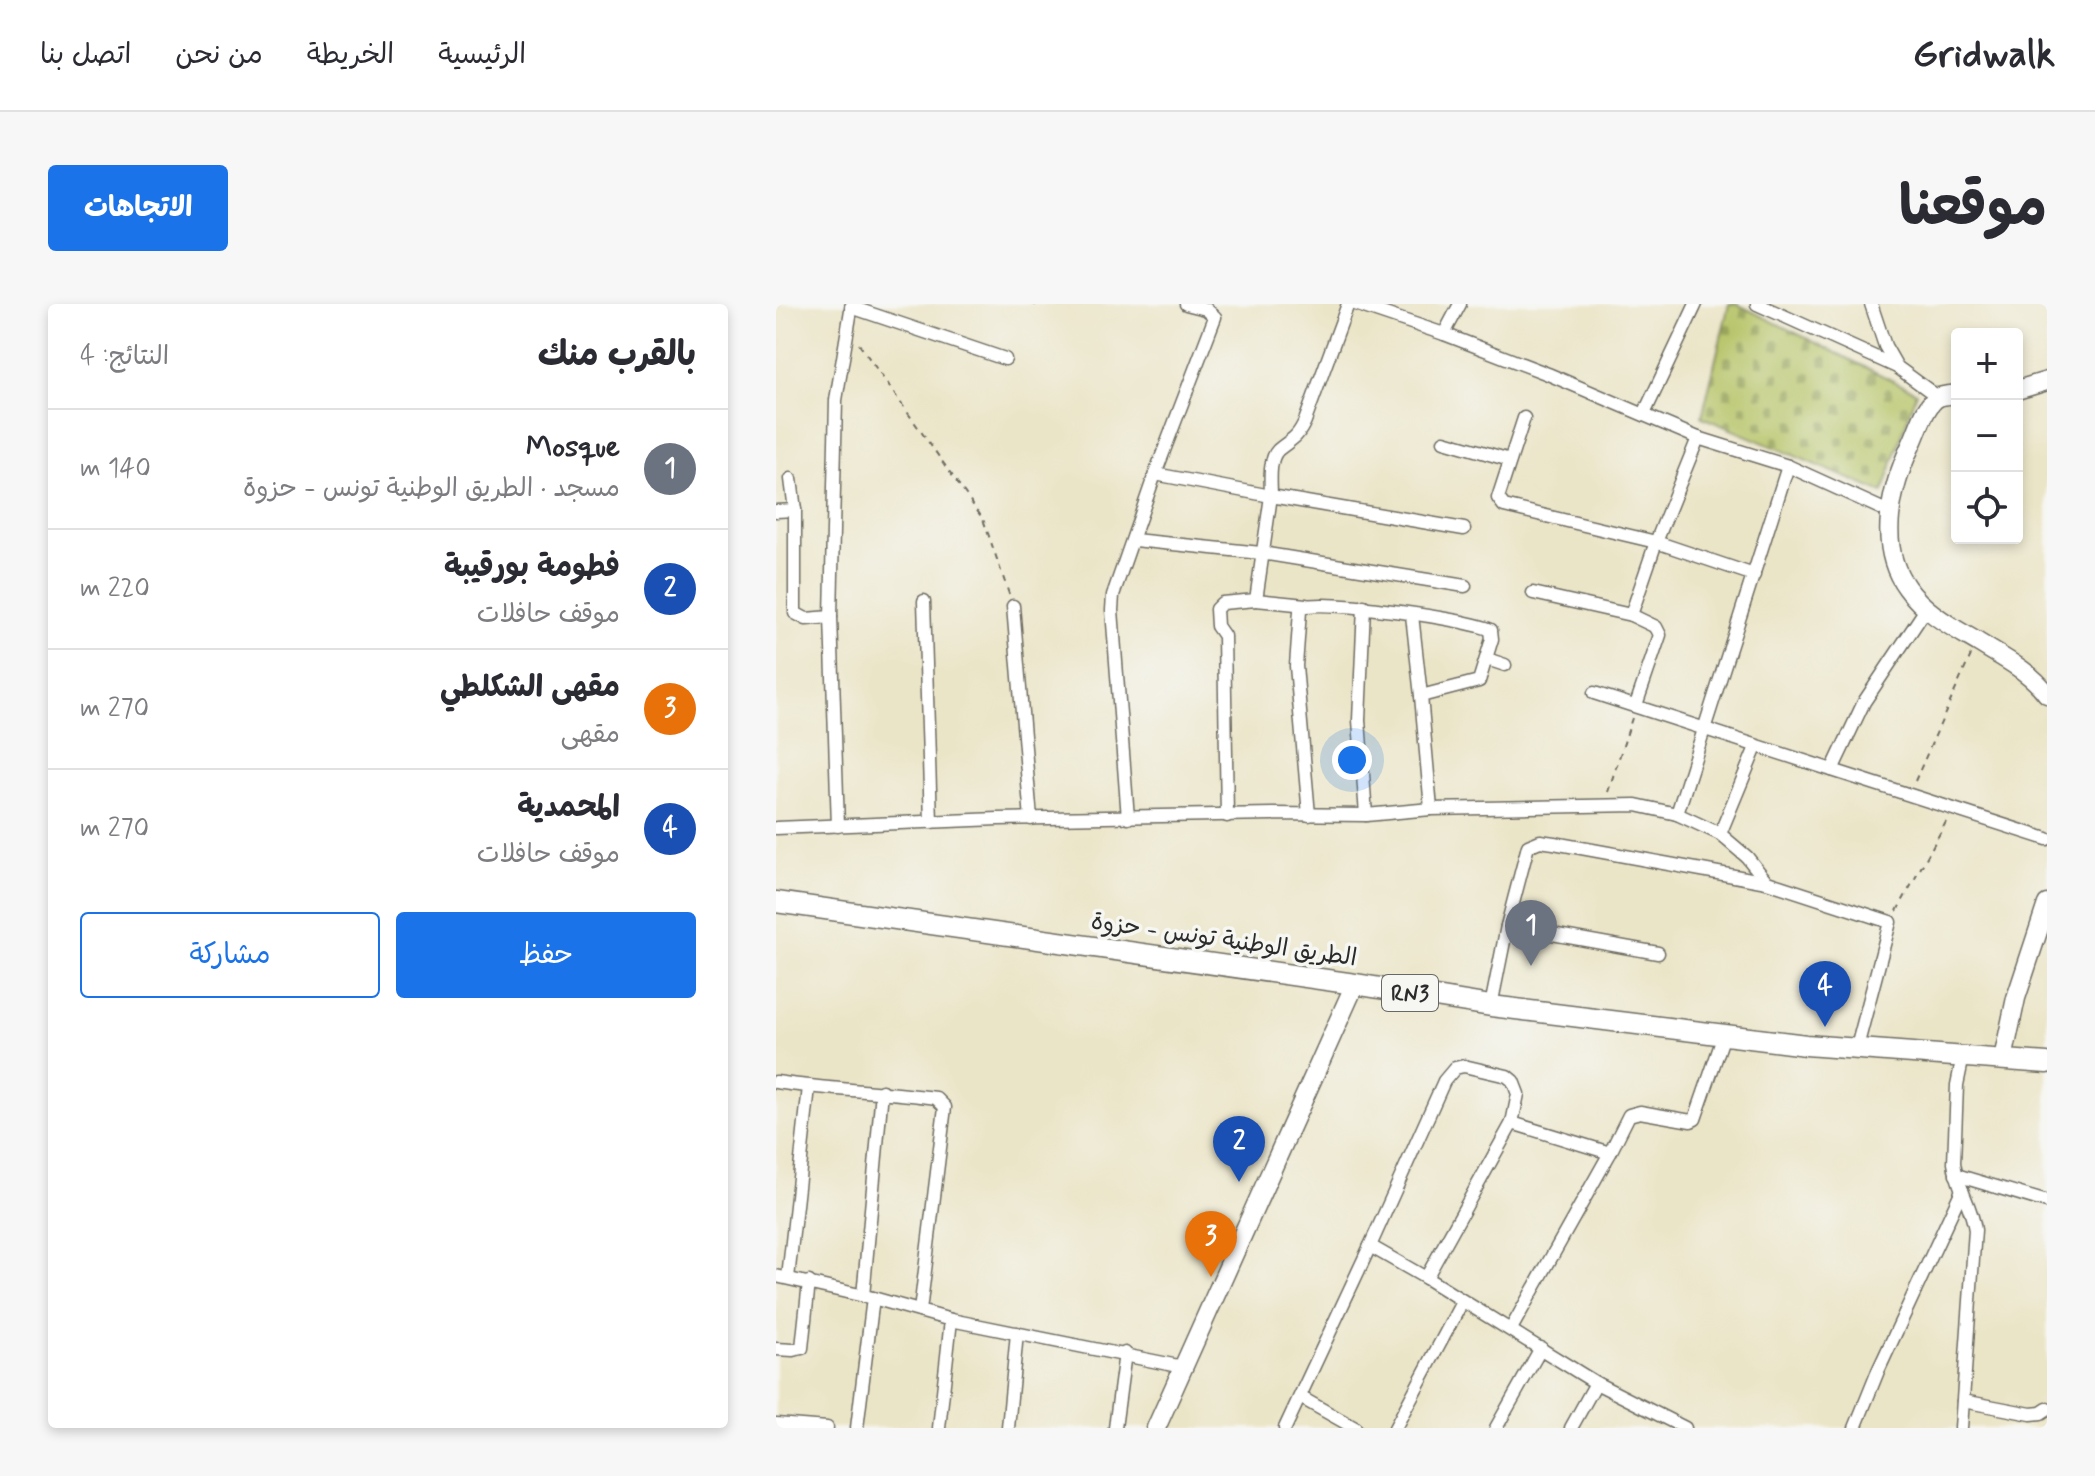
<!DOCTYPE html>
<html lang="ar">
<meta charset="utf-8">
<style>
:root{--surface:#fff;--page:#f7f7f7;--text:#2b2b33;--muted:#7c7c81;--line:#e1e1e2;--accent:#1a73e8}
body{margin:0;font-family:Mynerve,"Playpen Sans Arabic",sans-serif;background:var(--page);color:var(--text);direction:rtl}
.controls{position:absolute;right:24px;top:24px;display:grid;overflow:hidden;border-radius:8px;box-shadow:0 4px 12px #0003}
.controls button{width:72px;height:72px;display:grid;place-items:center;padding:0;border:0;border-bottom:2px solid var(--line);background:var(--surface);color:var(--text);font:40px sans-serif}
.you{position:absolute;left:576px;top:456px;width:28px;height:28px;margin:-20px;border:6px solid #fff;border-radius:50%;background:#1a73e8;box-shadow:0 0 0 12px #1a73e833}
.badge{display:grid;place-items:center;width:52px;height:52px;border-radius:50%;background:var(--accent);color:#fff;font-size:26px;font-weight:700}
.pin{position:absolute;translate:-50% -66px;filter:drop-shadow(0 2px 4px #0008)}
.pin::after{content:'';position:absolute;top:42px;width:28px;height:24px;background:inherit;clip-path:polygon(0 0,100% 0,50% 100%)}
.list{margin:0;padding:0;list-style:none}
h2{display:flex;justify-content:space-between;align-items:center;height:104px;margin:0;padding:0 32px;font-size:34px}
h2 small{font-size:26px;font-weight:400;color:var(--muted)}
.list li{display:grid;grid-template-columns:52px 1fr auto;gap:24px;align-items:center;box-sizing:border-box;height:120px;padding:0 32px;border-top:2px solid var(--line)}
.list b{display:block;font-size:30px;white-space:nowrap}
.list p{margin:0;font-size:26px;white-space:nowrap;color:var(--muted)}
.list em{font-size:26px;font-style:normal;color:var(--muted)}
.actions{display:flex;gap:16px;padding:24px 32px}
.actions a{flex:1;padding:18px 0;border:2px solid var(--accent);border-radius:8px;text-align:center;font-size:28px;color:var(--accent)}
.actions .main{background:var(--accent);color:#fff}
.icon{flex:none;width:44px;height:44px;fill:none;stroke:currentColor;stroke-width:2;stroke-linecap:round;stroke-linejoin:round}
.map{position:relative;flex:none;width:1271px;height:1124px;overflow:hidden;direction:ltr;border-radius:8px}
header{display:flex;align-items:center;gap:48px;box-sizing:border-box;height:112px;padding:0 40px;background:var(--surface);border-bottom:2px solid var(--line)}
header strong{font-size:38px}
nav{display:flex;gap:44px;margin-inline-start:auto;font-size:28px}
.intro{display:flex;align-items:center;justify-content:space-between;box-sizing:border-box;height:192px;padding:0 48px}
h1{margin:0;font-size:56px}
.button{padding:20px 36px;border-radius:8px;background:var(--accent);color:#fff;font-size:28px;font-weight:700}
main{display:flex;gap:48px;padding:0 48px}
aside{flex:1;background:var(--surface);border-radius:8px;box-shadow:0 4px 12px #0003}
.map>svg:first-child{display:block}
</style>
<header>
<strong>Gridwalk</strong>
<nav><a>الرئيسية</a><a>الخريطة</a><a>من نحن</a><a>اتصل بنا</a></nav>
</header>
<div class="intro"><h1>موقعنا</h1><a class="button">الاتجاهات</a></div>
<main>
<div class="map">
<svg width="1271" height="1124" viewBox="0 0 1271 1124">
<defs>
<pattern id="cemetery-stones" width="16" height="16" patternUnits="userSpaceOnUse" patternTransform="scale(2)"><rect width="16" height="16" fill="#b5c365"/><path d="M2 7V4a2 2 0 0 1 4 0v3zM10 15v-3a2 2 0 0 1 4 0v3z" fill="#939f53"/></pattern>
</defs>
<rect width="100%" height="100%" fill="#f6f6f2"/>
<filter id="ink" filterUnits="userSpaceOnUse"><feTurbulence type="fractalNoise" baseFrequency=".0125" numOctaves="2"/><feDisplacementMap in="SourceGraphic" scale="16" xChannelSelector="R" yChannelSelector="G"/><feConvolveMatrix kernelMatrix="1 2 1 2 8 2 1 2 1" color-interpolation-filters="sRGB"/></filter>
<filter id="wash" filterUnits="userSpaceOnUse"><feTurbulence type="fractalNoise" baseFrequency=".006" numOctaves="4" result="noise"/><feDisplacementMap in="SourceGraphic" scale="32" xChannelSelector="R" yChannelSelector="G"/><feGaussianBlur stdDeviation="1.8" result="paint"/><feColorMatrix in="noise" values="0 0 0 0 0 0 0 0 0 0 0 0 0 0 0 0 0 1.4 0 .05"/><feComposite in="paint" operator="in"/></filter>
<g filter="url(#wash)">
<rect width="100%" height="100%" fill="#ebe5c8"/>
<!-- cemetery -->
<polygon fill="url(#cemetery-stones)" stroke="#707748" stroke-width="2" points="953,0 961,0 1140,88 1107,189 926,113"/>
</g>
<g filter="url(#ink)">
<g fill="none" stroke-linecap="round" stroke-linejoin="round">
<defs>
<g id="street">
<path d="M572 0 529 117C521 135 515 135 502 146 492 156 495 179 495 192L688 225"/>
<polyline points="579,0 668,30 772,70 922,134 1012,162 1113,208"/>
<polyline points="981,0 1121,63"/>
<polyline points="1095,0 1109,42 1121,63 1162,93"/>
<polyline points="75,3 229,55"/>
<polyline points="668,30 684,0"/>
<polyline points="868,110 920,0"/>
<polyline points="748,114 722,194 728,202 880,238 978,271"/>
<polyline points="668,137 734,156"/>
<polyline points="379,170 495,192 480,296 446,299 440,305 441,322 448,332 451,512"/>
<polyline points="15,175 19,206 19,309 30,315 55,313 62,522"/>
<polyline points="0,207 19,206"/>
<polyline points="358,236 485,249 689,282"/>
<polyline points="757,289 855,311"/>
<polyline points="480,296 530,301"/>
<polyline points="148,297 155,518"/>
<polyline points="237,302 255,515"/>
<polyline points="588,302 583,416 590,511"/>
<polyline points="636,311 645,392"/>
<polyline points="55,313 60,96 76,0"/>
<polyline points="711,355 729,361"/>
<polyline points="818,389 1056,466 1088,398 1150,305"/>
<polyline points="860,401 884,331 880,323 855,311 880,238 922,134"/>
<polyline points="1056,466 1271,535"/>
<polyline points="901,510 1012,162"/>
<path d="M533 511 520 362 524 307 526 303C549 295 692 315 715 326L716 335 703 377 645 392 655 505"/>
<polyline points="352,514 336,306 337,291 379,170 439,13 430,5 410,0"/>
<polyline points="0,524 222,515 497,510 590,511 655,505 860,501 901,510 944,530 971,553 991,578 1114,618 1081,743"/>
<polyline points="944,530 980,443"/>
<polyline points="731,622 882,649"/>
<polyline points="715,702 731,622 752,542 764,537 778,539 991,578"/>
<path d="M0 778C53 786 107 787 160 794L169 803 144 1007"/>
<polyline points="1180,871 1271,898"/>
<polyline points="0,972 97,994 175,1016 407,1063"/>
<polyline points="12,974 33,783"/>
<polyline points="650,974 736,819"/>
<polyline points="87,992 106,787"/>
<polyline points="735,1025 834,849"/>
<polyline points="0,1045 17,1046 26,1044 33,978"/>
<polyline points="820,1079 650,974 594,942 668,777 679,764 688,762 731,772 737,777 742,790 736,819 834,849 853,811 864,808 915,817 919,815 948,731"/>
<polyline points="524,1093 579,1124"/>
<polyline points="1187,1097 1255,1110 1265,1109 1271,1105"/>
<polyline points="0,1120 51,1124"/>
<polyline points="81,1124 97,994"/>
<polyline points="163,1124 175,1016"/>
<polyline points="232,1124 241,1029"/>
<polyline points="339,1124 349,1049"/>
<polyline points="509,1124 594,942"/>
<polyline points="619,1124 686,998"/>
<polyline points="720,1124 765,1044"/>
<polyline points="795,1124 820,1079 909,1124"/>
<polyline points="1079,1124 1102,1067 1186,886"/>
<path d="M1185 1124 1199 926C1196 902 1181 883 1178 859L1181 781 1187 752"/>
</g>
<g id="secondary">
<polyline points="1241,86 1271,77"/>
<path d="M1181 90C1176 91 1168 91 1163 93 1149 99 1142 127 1136 139 1115 183 1100 242 1131 284 1149 309 1178 324 1203 339 1227 354 1254 367 1271 390"/>
<polyline points="1227,755 1240,694 1271,600"/>
<polyline points="380,1124 579,680"/>
</g>
<polyline id="primary" points="0,598 579,680 715,702 1030,741 1271,759"/>
</defs>
<!-- street casing -->
<use href="#street" stroke="#6e6c62" stroke-width="15"/>
<!-- secondary casing -->
<use href="#secondary" stroke="#6e6c62" stroke-width="21"/>
<!-- primary casing -->
<use href="#primary" stroke="#6e6c62" stroke-width="23"/>
<!-- path -->
<g stroke="#6e6c62" stroke-width="2" stroke-dasharray="6 6" stroke-linecap="butt">
<polyline points="258,0 260,1"/>
<polyline points="83,40 207,215 233,290"/>
<polyline points="1139,477 1195,351"/>
<polyline points="832,488 856,414"/>
<polyline points="1121,607 1170,518"/>
</g>
<!-- street -->
<use href="#street" stroke="#fff" stroke-width="12"/>
<!-- secondary -->
<use href="#secondary" stroke="#fff" stroke-width="18"/>
<!-- primary -->
<use href="#primary" stroke="#fff" stroke-width="20"/>
</g>
</g>
<g text-anchor="middle" stroke-width="7" stroke-linejoin="round" paint-order="stroke">
<!-- shield labels -->
<rect fill="#f6f6f2" stroke="#686867" stroke-width="2" x="606" y="671" width="56" height="36" rx="6"/>
<g font-size="22" font-weight="bold" fill="#2b2b2b">
<text x="634" y="697">RN3</text>
</g>
<!-- street labels -->
<g font-size="24" fill="#2b2b2b" stroke="#f6f6f2">
<text transform="translate(448 635) rotate(8)" y="8">الطريق الوطنية تونس - حزوة</text>
</g>
</g>
</svg>
<div class="controls">
<button>+</button>
<button>−</button>
<button><svg class="icon" aria-label="locate" viewBox="0 0 24 24"><circle cx="12" cy="12" r="6"/><path d="M12 2v4M12 18v4M2 12h4M18 12h4"/></svg></button>
</div>
<div class="you"></div>
<div class="pin badge" style="left:755px;top:662px;background:#6b7280">1</div>
<div class="pin badge" style="left:463px;top:878px;background:#1a4fb4">2</div>
<div class="pin badge" style="left:435px;top:973px;background:#e8710a">3</div>
<div class="pin badge" style="left:1049px;top:723px;background:#1a4fb4">4</div>
</div>
<aside>
<h2>بالقرب منك<small>النتائج: 4</small></h2>
<ul class="list">
<li><span class="badge" style="background:#6b7280">1</span><div><b>Mosque</b><p>مسجد · الطريق الوطنية تونس - حزوة</p></div><em>140 m</em></li>
<li><span class="badge" style="background:#1a4fb4">2</span><div><b>فطومة بورقيبة</b><p>موقف حافلات</p></div><em>220 m</em></li>
<li><span class="badge" style="background:#e8710a">3</span><div><b>مقهى الشكلطي</b><p>مقهى</p></div><em>270 m</em></li>
<li><span class="badge" style="background:#1a4fb4">4</span><div><b>المحمدية</b><p>موقف حافلات</p></div><em>270 m</em></li>
</ul>
<div class="actions"><a class="main">حفظ</a><a>مشاركة</a></div>
</aside>
</main>
